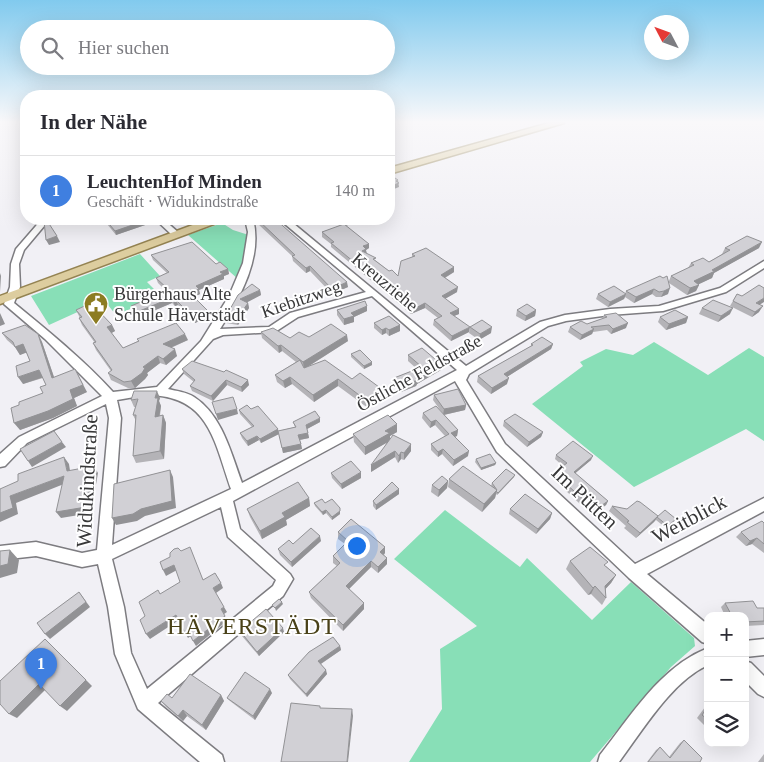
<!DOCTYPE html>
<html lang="de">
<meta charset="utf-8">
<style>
:root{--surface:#fff;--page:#f2f2f3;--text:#2b2b33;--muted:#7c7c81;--line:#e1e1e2;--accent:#1a73e8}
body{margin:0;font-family:Georgia,serif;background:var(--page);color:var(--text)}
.controls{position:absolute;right:15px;bottom:15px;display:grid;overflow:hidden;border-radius:10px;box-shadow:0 5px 20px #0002}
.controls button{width:45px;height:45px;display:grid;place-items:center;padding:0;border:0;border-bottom:1px solid var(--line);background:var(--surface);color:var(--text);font:25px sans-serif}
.compass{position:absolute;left:644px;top:15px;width:45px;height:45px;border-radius:50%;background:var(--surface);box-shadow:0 5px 20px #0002;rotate:311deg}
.you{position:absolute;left:356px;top:545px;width:18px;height:18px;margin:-12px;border:4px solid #fff;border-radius:50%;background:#1a73e8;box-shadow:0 0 0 8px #1a73e833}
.badge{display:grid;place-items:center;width:32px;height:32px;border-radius:50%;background:var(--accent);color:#fff;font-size:16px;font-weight:700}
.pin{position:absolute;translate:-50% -41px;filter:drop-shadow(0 1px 2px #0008)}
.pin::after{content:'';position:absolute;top:26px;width:18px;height:15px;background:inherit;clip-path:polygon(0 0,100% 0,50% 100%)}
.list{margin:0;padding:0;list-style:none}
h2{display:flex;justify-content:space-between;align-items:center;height:65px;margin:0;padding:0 20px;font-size:21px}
h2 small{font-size:16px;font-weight:400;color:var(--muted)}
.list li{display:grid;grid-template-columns:32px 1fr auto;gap:15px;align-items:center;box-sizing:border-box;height:70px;padding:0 20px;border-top:1px solid var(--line)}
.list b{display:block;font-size:19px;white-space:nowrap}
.list p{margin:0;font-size:16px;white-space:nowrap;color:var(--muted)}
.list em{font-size:16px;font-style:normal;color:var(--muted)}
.icon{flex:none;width:28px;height:28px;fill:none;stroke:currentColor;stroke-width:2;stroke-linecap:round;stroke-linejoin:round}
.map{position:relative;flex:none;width:764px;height:762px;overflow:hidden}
.search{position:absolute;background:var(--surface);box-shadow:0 5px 20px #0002;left:20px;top:20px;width:375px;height:55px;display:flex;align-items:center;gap:12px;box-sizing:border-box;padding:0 18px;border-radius:28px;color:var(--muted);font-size:19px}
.panel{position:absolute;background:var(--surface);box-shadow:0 5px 20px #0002;left:20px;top:90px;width:375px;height:135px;border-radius:20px}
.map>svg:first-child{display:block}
</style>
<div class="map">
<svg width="764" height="762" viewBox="0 0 764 762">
<rect width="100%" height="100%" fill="#f1f0f5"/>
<!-- green -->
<g fill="#88dfb7">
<polygon points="222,223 233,230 255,237 252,261 238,279 188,235"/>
<polygon points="140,254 160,276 147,282 161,296 116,315 104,300 49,325 31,296"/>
<polygon points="654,342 708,375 749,348 764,357 764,441 746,429 634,487 532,404 583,366 580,362 606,349 633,355"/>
<polygon points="445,510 520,567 527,558 592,620 631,582 694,638 695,646 671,667 590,762 409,762 442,709 440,649 477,626 394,559"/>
</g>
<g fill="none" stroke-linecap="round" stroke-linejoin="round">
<defs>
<g id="minor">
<path d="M42 219H50L24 250 19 264 20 287 14 303C48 331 83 359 113 392L157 387 201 341 229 296 243 263 248 232 245 219H253C263 257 240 298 220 329L269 327 290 313 366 292 279 219H288L466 366 540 322 565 315 610 309 659 306 720 288 764 261V268L726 292 663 311 610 315 566 321 548 326 469 374 466 380 505 444 635 564 764 498V511L647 574 708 625V644L702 642 629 578 497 452 455 381 233 501 240 529 290 574 293 579 283 596 158 703 222 755 224 762H200L138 709 115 654 108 607 98 564 82 567 36 556 0 560V546L36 542 82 553 97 550 109 418 106 404 27 443 5 466 0 467V454L19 437 102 396 45 339 4 304 10 287 11 264 16 249ZM372 296 457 370 242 483C231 453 222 415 194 397 187 392 176 391 168 389L213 339 223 335 275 332 298 317ZM146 395C209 395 214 440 231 489L112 545 121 418 117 400ZM221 507 228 537 276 580 273 586 147 689 131 653 124 607 112 559Z"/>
<polygon points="155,219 163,219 179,233 172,235"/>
<polygon points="764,639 764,655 745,657 745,641"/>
<path d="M708 648V665C671 682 643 730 619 762H598L600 755C631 716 660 667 708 648Z"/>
<polygon points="745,661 751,663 764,676 764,697 758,694 745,681"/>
</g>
<g id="major">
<polygon points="549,123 564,123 389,174 389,168"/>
<polygon points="209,219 223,219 222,221 0,304 0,296"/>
</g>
</defs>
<!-- minor casing -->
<use href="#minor" stroke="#7d7c80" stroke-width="3"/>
<!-- major casing -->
<use href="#major" stroke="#948352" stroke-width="3"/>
<!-- minor -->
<use href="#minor" fill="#fff" fill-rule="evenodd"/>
<!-- major -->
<use href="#major" fill="#ddcd9f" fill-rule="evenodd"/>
</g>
<!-- wall -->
<g fill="#b4b3b7">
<polygon points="103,219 150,219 151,223 116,235"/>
<polygon points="257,219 348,287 332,294 310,271 306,273 293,261 292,256 257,223"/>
<polygon points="335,219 363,219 346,226 369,248 366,250 366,253 389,271 398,276 412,257 412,254 454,267 454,272 445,278 457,292 445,299 459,314 454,316 469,332 451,341 433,325 434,320 438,318 425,308 411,314 331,247 331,244 322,237 322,232 343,225"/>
<polygon points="725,248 759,248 714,273 712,278 698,284 699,285 696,291 687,295 669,283 668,294 661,297 656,297 652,294 634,303 625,297 624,299 608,307 596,299 598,294 625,294 626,291 669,281 671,276 688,268 691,263 709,262 722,254"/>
<polygon points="151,255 216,264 228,269 229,274 224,276 224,279 199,290 200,294 194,297 208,311 210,316 195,323 178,305 175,306 172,303 139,317 133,311 131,306 166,291 158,283 156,278 167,273 153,260"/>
<polygon points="260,290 261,295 246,302 248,303 249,308 238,325 226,323 225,318"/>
<polygon points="737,294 759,305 759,312 752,317 730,306"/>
<polygon points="367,306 367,311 354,317 354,322 344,325 337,315 337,310"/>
<polygon points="702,308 730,314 718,322 699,314"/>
<polygon points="76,310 112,325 115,331 111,333 123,348 138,341 137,339 188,340 171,348 177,356 166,365 160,363 147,373 148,375 145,379 135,388 128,388 111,380 108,373 111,371 96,350 93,343 95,343 82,325 79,318 80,318"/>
<polygon points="517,310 536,310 535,316 525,321 516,316"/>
<polygon points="604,315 626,328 611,334 607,330 593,332 592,334 580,340 568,332 570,327 587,324 602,319"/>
<polygon points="660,317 688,317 686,323 666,330 658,322"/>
<polygon points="374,323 400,325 400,331 389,336 386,333 382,335 374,328"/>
<polygon points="470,327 491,333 479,340 469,333"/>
<polygon points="261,332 290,338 309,337 348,341 306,368 352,379 383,390 383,397 368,408 338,386 314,402 292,384 285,388 277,382 275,375 296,362 282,351 279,353 262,338"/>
<polygon points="2,333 38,334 42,342 54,377 87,392 74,398 77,406 53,418 20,430 19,405 43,393 46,385 43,378 23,384 30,361 26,352 20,355 15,347 7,340"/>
<polygon points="531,344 553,344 551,349 507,377 507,384 491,394 477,382 478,376 531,346"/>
<polygon points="351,354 372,362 372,365 364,369 351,357"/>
<polygon points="408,355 442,365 441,370 417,384 416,386 401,392 394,384 394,378 417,369 408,361"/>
<polygon points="182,369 249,385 242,392 227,385 213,401 192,391 190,386 194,382 184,374"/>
<polygon points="434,395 466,405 465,410 444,415 458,430 457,436 454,437 468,456 453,466 442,454 438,457 431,450 431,444 445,436 435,425 430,428 422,418 423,413 443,414 433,400"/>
<polygon points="160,398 159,401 161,406 160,416 163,415 166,423 164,459 136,463 133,456 136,421 133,415 136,407 134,407 131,400"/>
<polygon points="251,409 278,431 295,427 293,422 320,422 307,429 309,438 300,440 302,449 283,453 279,434 261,443 259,440 248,446 242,438 240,433 252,427 240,414 239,410"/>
<polygon points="504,421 543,432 541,437 527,447 503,426"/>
<polygon points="397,432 390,436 390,439 411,451 404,460 401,459 398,463 395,457 371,472 387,442 365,455 354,442 353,434"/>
<polygon points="556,455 591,460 575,473 608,501 606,505 592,515 552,478 554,473 563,466 555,459"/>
<polygon points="476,459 496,463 495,465 481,470 475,462"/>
<polygon points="331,473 361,478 342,489 332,478"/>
<polygon points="514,477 497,495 496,494 495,498 482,512 448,487 449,479 491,486 492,483"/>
<polygon points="448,481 447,488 438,497 431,492 432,485"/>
<polygon points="399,489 399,494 376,510 373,506 373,501"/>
<polygon points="309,498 310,506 286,520 287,525 262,539 250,517 247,509"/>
<polygon points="314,503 325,503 340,508 340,514 332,520 326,513 323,515 315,506"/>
<polygon points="612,506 658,516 676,519 666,528 656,520 636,538 624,528 626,526 609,511"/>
<polygon points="510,509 552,513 550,519 536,534 509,514"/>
<polygon points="764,523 764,553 752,544 746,546 736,537 741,532"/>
<polygon points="338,532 385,547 385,553 384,555 387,564 378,573 371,567 349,589 364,609 343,631 311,598 309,592 337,566 333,563 333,556 345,544 338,539"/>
<polygon points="321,541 292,567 280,555 278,549 293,544"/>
<polygon points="570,561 606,566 616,575 611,583 606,588 606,598 602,605 591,594 588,595 566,569"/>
<polygon points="725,603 757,608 764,608 764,625 745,626 745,616 725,616 721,607"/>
<polygon points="240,631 284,632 259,656 242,636"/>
<polygon points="340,646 341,650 321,664 327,674 307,697 290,679 288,675"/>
<polygon points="272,693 255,720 230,701 227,698"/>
<polygon points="221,695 224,701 206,730 187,716 183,721 166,707 161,701 172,698"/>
<polygon points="708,703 708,729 697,718"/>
<polygon points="684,740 700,762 647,762 656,750 660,747 669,757 680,743"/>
<polygon points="764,754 764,762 758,762"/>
</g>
<!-- shaded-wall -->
<g fill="#929295">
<polygon points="398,180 399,187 389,191 389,187 396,181"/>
<polygon points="150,219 151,223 116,235 115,231"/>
<polygon points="352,219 363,219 345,226 344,221"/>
<polygon points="57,236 60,242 49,245 46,240"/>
<polygon points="762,242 759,248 714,273 712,278 691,288 694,281 712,270"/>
<polygon points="369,244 369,248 366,250 367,254 362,256 363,246"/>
<polygon points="310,266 310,271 306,273 306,268"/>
<polygon points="454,267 454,272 441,280 441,275"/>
<polygon points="228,269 229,274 224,276 224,279 199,290 200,294 192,298 190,293 196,286 220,272"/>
<polygon points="0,273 1,276 0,292"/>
<polygon points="347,282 348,287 332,294 332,289"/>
<polygon points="699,285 696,291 687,295 690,288"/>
<polygon points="458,287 457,292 441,301 442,296"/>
<polygon points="670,288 668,294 661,297 664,291"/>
<polygon points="654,289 652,294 634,303 636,297"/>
<polygon points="260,290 261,295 242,305 240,299"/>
<polygon points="626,294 624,299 608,307 610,302"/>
<polygon points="171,298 172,303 139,317 137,312"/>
<polygon points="764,298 764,302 753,309 756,303"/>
<polygon points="176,300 178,305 175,306 173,301"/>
<polygon points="248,303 249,308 238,325 236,320"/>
<polygon points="425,303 425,308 411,314 412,310"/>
<polygon points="367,306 367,311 354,317 354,322 344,325 344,319 351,313"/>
<polygon points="763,306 759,312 752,317 755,312"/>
<polygon points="733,308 730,314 718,322 721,316"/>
<polygon points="459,309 459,314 449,318 450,313"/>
<polygon points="536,310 535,316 525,321 526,316"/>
<polygon points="208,311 210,316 195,323 194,318"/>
<polygon points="0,313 5,324 0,326"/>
<polygon points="688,317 686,323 666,330 669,324"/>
<polygon points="628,323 626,328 611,334 613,329"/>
<polygon points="112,325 115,331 110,334 107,327"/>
<polygon points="400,325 400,331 389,336 389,330"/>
<polygon points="470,327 469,332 451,341 452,336"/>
<polygon points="492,327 491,333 479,340 480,334"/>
<polygon points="386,328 386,333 382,335 382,330"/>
<polygon points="594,329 592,334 580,340 582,335"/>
<polygon points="38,334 42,342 57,386 52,378"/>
<polygon points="185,334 188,340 165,350 163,344"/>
<polygon points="347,335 348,341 304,369 303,362"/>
<polygon points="23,344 28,352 20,355 15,347"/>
<polygon points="553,344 551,349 502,380 504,374"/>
<polygon points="281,345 282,351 279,353 278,346"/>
<polygon points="175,349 177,356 166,365 163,359"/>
<polygon points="158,356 160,363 147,373 148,375 145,379 135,388 131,381 143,367"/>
<polygon points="372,362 372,365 364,369 364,366"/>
<polygon points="442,365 441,370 417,384 416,386 401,392 401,387"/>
<polygon points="75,369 87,392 74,398 77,406 53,418 20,430 14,423 70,390"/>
<polygon points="39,370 44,377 23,384 18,377"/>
<polygon points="290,377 292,384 285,388 283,381"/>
<polygon points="509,378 507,384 491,394 492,388"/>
<polygon points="338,379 338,386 314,402 313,395"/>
<polygon points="226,380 227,385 213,401 211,396"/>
<polygon points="248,380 249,385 242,392 241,387"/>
<polygon points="383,390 383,397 368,408 367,401"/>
<polygon points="157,391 160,398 159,401 161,406 158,424 155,417 155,398"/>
<polygon points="466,405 465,410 443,415 444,409"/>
<polygon points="237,409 238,414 218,420 216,414"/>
<polygon points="163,415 166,423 164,459 160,451"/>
<polygon points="320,418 320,422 307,429 306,425"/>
<polygon points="436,420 435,425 430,428 431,422"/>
<polygon points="397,424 397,432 390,436 390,441 365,455 365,447 385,431"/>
<polygon points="278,429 279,434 261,443 260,439"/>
<polygon points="458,430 457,436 450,439 451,433"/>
<polygon points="543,432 541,437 527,447 529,442"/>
<polygon points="308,433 309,438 299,440 298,435"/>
<polygon points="257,436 259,440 248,446 247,441"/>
<polygon points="62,442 66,447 32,467 28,461"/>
<polygon points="301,444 302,449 283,453 282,448"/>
<polygon points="411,444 411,451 404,460 404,453"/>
<polygon points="443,449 442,454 438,457 438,452"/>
<polygon points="395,451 395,457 371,472 371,465"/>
<polygon points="469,451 468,456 453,466 454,460"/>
<polygon points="401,452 401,459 398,463 399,456"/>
<polygon points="593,456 591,460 572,476 574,472"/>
<polygon points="64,457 69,464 71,477 67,471"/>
<polygon points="496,463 495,465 481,470 481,468"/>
<polygon points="94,466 98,473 91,513 61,518 56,512"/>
<polygon points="170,470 173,477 176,508 145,516 137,521 116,525 112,518"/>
<polygon points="361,472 361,478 342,489 341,484"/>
<polygon points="515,475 514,477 497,495 498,493"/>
<polygon points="64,476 69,482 16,503 18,514 0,522 0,513 10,496"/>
<polygon points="448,481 447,488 438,497 439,490"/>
<polygon points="399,489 399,494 376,510 376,505"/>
<polygon points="497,490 495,498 482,512 484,504"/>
<polygon points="309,498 310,506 286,520 287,525 262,539 260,531 282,513"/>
<polygon points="608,501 606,505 592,515 595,510"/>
<polygon points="326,510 326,513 323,515 322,512"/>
<polygon points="340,511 340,514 332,520 332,517"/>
<polygon points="552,513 550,519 536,534 538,529"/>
<polygon points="658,516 654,522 636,538 640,533"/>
<polygon points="320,536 321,541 292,567 291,562"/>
<polygon points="757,538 752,544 746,546 750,541"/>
<polygon points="385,547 385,553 380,558 380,552"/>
<polygon points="10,550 19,560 17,573 0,578 0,566"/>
<polygon points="387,558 387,564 378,573 378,567"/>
<polygon points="371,561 371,567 346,592 346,586"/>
<polygon points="174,565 177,570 166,576 163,570"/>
<polygon points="616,575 611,583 601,594 605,586"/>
<polygon points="221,583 223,588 216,593 213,588"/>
<polygon points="595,586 591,594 588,595 593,588"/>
<polygon points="79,592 90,607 50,639 45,634"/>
<polygon points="282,602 283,604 276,611 275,608"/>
<polygon points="364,603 364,609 343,631 343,625"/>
<polygon points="224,607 227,612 224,614 221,609"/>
<polygon points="176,615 179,620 150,639 146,634"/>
<polygon points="225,616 227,621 196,646 193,641"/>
<polygon points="283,628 284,632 259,656 257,652"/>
<polygon points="188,631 191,636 188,638 185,633"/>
<polygon points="45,639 92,686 67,711 60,706"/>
<polygon points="340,646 341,650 319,665 318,661"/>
<polygon points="326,670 327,674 307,697 306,694"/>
<polygon points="39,684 46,689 17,718 9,714"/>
<polygon points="270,689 272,693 255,720 253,716"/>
<polygon points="221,695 224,701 206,730 202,725"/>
<polygon points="352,709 353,716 348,762 347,762"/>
<polygon points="183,710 187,716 183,721 178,716"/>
</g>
<!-- building -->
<g fill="#d1d0d5" stroke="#929295">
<polygon points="389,174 398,180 396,181 399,183 389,187"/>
<polygon points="46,219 57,236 46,240 44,221"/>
<polygon points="105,219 150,219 115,231"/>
<polygon points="257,219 275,219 347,282 332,289 310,266 306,268 292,256 295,255"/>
<polygon points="341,219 352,219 344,221"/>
<polygon points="344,224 369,244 363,246 366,249 362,251 376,258 373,259 389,271 392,270 398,276 401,261 415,256 412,254 426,248 454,267 441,275 458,287 442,296 459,309 450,313 470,327 452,336 434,320 442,316 425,303 412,310 331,243 334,242 322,232"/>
<polygon points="747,236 762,242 712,270 715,271 694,281 699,285 690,288 671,276 694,265 691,263 703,258 709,262 730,250 725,248"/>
<polygon points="192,242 216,264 220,262 228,269 220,272 223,274 196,286 199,289 190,293 208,311 194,318 176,300 173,301 171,298 137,312 131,306 169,290 156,278 169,272 151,255"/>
<polygon points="660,276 663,278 667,276 670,288 664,291 659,292 654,289 636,297 626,291"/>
<polygon points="252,284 260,290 240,299 248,303 236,320 225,318 238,295"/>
<polygon points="759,285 764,288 764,298 756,303 763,306 755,312 733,301 737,294 742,296"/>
<polygon points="614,286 626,294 610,302 598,294"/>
<polygon points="713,300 733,308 721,316 702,308"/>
<polygon points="365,301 367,306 351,313 354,316 344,319 337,310"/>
<polygon points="91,303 112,325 107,327 123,348 139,341 137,339 176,323 185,334 163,344 175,349 163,359 158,356 143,367 145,368 142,373 131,381 124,382 108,373 112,370 93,343 96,342 79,318 82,317 76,310"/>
<polygon points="527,304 536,310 526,316 517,310"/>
<polygon points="675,310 688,317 669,324 660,317"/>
<polygon points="616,313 628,323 613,329 609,325 591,327 594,329 582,335 570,327 581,321 587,324 607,317 604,315"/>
<polygon points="389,316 400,325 389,330 386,328 382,330 374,323"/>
<polygon points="482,320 492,327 480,334 470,327"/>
<polygon points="331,324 347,335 303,362 281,345 278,346 261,332 273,328 290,338 299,332 309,337"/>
<polygon points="25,325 38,334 52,378 75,369 83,385 70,390 73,399 48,411 14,423 11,408 19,405 19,402 43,393 40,387 46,385 39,370 18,377 16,366 30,361 23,344 15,347 13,342 2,333"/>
<polygon points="542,337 553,344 504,374 509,378 492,388 478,376 533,345 531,344"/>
<polygon points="422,348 442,365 416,379 417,380 401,387 394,378 422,367 408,355"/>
<polygon points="360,350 372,362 364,366 351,354"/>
<polygon points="300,360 304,368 325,360 352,379 360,373 383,390 367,401 338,379 313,395 290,377 283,381 275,375"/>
<polygon points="192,361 224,372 226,370 248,380 241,387 226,380 211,396 190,386 195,380 182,369"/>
<polygon points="458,389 466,405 444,409 434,395"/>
<polygon points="134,391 157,391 155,398 158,398 155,417 163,415 160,451 133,456 136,415 133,415 138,399 131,400"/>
<polygon points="233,397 237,409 216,414 212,402"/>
<polygon points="247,405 251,409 258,406 278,429 260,439 257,436 247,441 240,433 254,426 239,410"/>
<polygon points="436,406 458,430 451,433 469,451 454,460 443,449 438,452 431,444 449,434 436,420 431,422 423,413"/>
<polygon points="315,411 320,418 306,425 308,433 298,435 301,444 282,448 278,431 296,427 293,422"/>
<polygon points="515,414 543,432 529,442 504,421"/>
<polygon points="388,415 397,424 385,431 390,433 365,447 353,434"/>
<polygon points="54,431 62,442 28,461 20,449"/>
<polygon points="393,435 411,444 404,453 401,452 399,456 395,451 371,465"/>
<polygon points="573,441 593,456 574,472 608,501 595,510 554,473 567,463 556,455"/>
<polygon points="490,454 496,463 481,468 476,459"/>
<polygon points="64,457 67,471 94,466 86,507 56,512 64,476 10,496 13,508 0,513 0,489 18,481 18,474"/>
<polygon points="351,461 361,472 341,484 331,473"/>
<polygon points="463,466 497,490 484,504 449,479"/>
<polygon points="506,469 515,475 498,493 496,491 497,490 492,483"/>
<polygon points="170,470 172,501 141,509 133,514 112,518 114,484"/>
<polygon points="442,476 448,481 439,490 432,485"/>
<polygon points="298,482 309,498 282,513 285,517 260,531 247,509"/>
<polygon points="392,482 399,489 376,505 373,501"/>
<polygon points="525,494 552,513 538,529 510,509"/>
<polygon points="322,499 325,503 332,499 340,508 340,511 332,517 326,510 322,512 314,503"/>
<polygon points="637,501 640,502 658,516 640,533 627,522 629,521 612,506 627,509"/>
<polygon points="665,510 676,519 668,526 657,517"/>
<polygon points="351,519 385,547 380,552 387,558 378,567 371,561 346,586 364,603 343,625 309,592 340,563 333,556 348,541 338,532"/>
<polygon points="762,521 764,523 764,544 757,538 750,541 741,532"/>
<polygon points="311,528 320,536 291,562 278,549 289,540 293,544"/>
<polygon points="190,547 203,580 215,573 221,583 213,588 224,607 221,609 225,616 193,641 188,631 185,633 176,615 146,634 140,620 145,616 139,602 158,590 160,594 180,582 174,565 163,570 160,562 170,557 170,553 174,549 178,548 181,551"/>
<polygon points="590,547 608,562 604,565 616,575 605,586 606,598 595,586 593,588 570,561"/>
<polygon points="10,550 8,564 0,566 0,551"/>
<polygon points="79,592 86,602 45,634 37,623"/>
<polygon points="279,599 282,602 275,608 272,605"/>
<polygon points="753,601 757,608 764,608 764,621 745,622 745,616 732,616 725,603"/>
<polygon points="266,609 283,628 257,652 240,631"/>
<polygon points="333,637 340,646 318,661 326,670 306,694 288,675 309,652"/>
<polygon points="45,639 86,680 60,706 39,684 9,714 0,704 0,681"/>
<polygon points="245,672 270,689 253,716 227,698"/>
<polygon points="190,674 221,695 202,725 183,710 178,716 161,701 167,694 172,698"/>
<polygon points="745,701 748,704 745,708"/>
<polygon points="291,703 320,706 320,708 352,709 347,762 281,762"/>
<polygon points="708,706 708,720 702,715"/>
<polygon points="684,740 702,758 700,762 648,762 660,747 670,758"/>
</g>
<!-- sky -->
<linearGradient id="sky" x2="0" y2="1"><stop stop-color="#81caee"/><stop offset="0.53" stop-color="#f9f8fa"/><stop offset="1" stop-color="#f9f8fa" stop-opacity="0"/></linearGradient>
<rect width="764" height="230" fill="url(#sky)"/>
<!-- icons -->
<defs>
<symbol id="civic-pin" viewBox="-11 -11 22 30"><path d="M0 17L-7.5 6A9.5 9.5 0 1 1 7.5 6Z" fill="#8c7c22" stroke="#fefeff"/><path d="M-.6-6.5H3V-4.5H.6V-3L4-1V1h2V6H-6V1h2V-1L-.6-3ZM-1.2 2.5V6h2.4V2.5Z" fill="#fff"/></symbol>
</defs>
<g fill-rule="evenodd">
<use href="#civic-pin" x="82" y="290" width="28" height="38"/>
</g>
<g text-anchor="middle" stroke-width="4" stroke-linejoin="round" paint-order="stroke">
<!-- street labels -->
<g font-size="18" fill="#383839" stroke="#fefeff">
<text transform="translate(385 282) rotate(40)" y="6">Kreuzriehe</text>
<text transform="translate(301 299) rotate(-19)" y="6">Kiebitzweg</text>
<text transform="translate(419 373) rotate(-29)" y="6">Östliche Feldstraße</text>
</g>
<!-- poi labels -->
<g font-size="18" fill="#383839" stroke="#fefeff" text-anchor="start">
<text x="114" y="300">Bürgerhaus Alte<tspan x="114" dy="21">Schule Häverstädt</tspan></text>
</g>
<!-- near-street labels -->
<g font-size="21" fill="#383839" stroke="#fefeff">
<text transform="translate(87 481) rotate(-87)" y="7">Widukindstraße</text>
<text transform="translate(585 497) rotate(43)" y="7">Im Pütten</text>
<text transform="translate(689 519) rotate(-28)" y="7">Weitblick</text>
</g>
<!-- near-quarter labels -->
<g font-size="24" letter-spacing="1" fill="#494118" stroke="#fefeff">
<text x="252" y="634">HÄVERSTÄDT</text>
</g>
</g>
</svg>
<div class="controls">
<button>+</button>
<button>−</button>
<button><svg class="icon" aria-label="layers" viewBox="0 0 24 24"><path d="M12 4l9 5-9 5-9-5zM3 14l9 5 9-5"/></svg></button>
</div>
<svg class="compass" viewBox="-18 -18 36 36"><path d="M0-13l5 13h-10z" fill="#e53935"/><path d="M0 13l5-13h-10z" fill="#7c7c81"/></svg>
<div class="you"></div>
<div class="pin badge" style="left:41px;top:689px;background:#3f7fe0">1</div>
<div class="search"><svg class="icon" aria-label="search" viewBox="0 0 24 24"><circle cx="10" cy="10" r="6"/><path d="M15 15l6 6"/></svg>Hier suchen</div>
<section class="panel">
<h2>In der Nähe<small></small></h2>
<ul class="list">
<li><span class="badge" style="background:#3f7fe0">1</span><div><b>LeuchtenHof Minden</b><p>Geschäft · Widukindstraße</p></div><em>140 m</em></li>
</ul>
</section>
</div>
